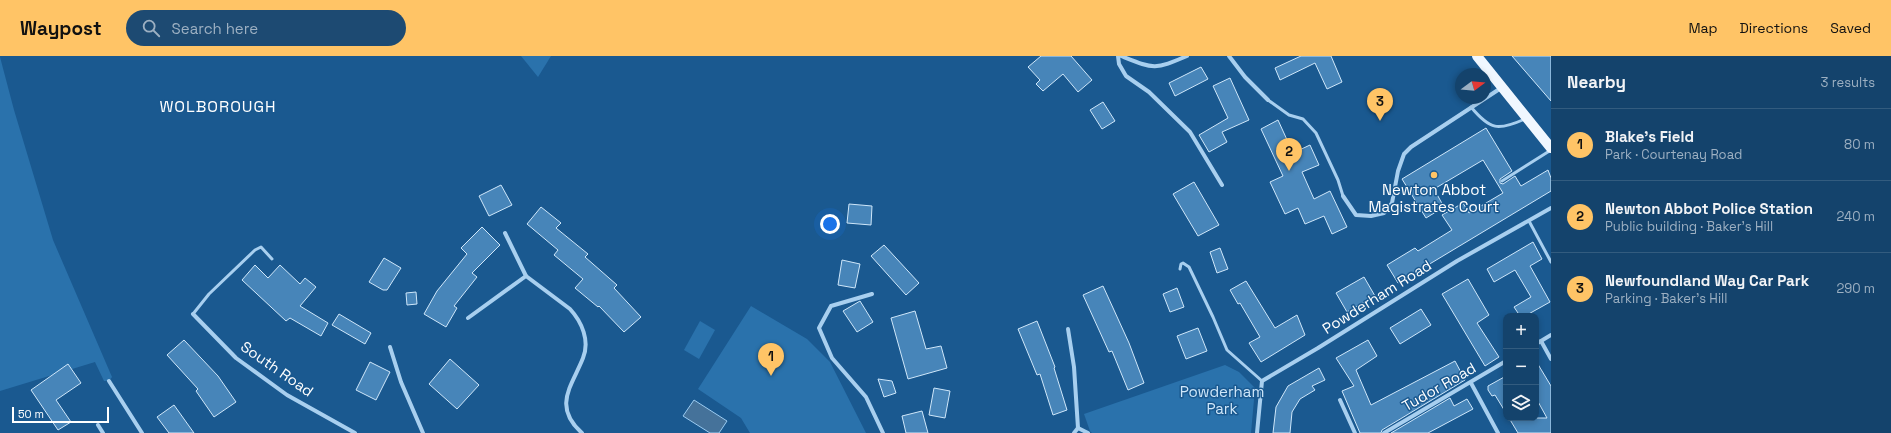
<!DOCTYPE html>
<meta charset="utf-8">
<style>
:root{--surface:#14436c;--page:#1d4a72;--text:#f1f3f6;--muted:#9db0c2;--line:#335c7f;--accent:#ffc466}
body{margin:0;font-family:"Space Grotesk",sans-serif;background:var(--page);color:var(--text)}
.controls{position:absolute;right:12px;bottom:12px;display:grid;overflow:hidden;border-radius:8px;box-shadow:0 2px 6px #0003}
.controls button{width:36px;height:36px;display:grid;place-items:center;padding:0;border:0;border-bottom:1px solid var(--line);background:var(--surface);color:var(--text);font:20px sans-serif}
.compass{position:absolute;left:1455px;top:12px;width:36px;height:36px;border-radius:50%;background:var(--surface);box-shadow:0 2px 6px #0003;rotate:74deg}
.scale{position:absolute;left:12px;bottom:10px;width:97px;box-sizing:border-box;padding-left:4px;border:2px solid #fff;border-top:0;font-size:11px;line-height:14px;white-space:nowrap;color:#fff;-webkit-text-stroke:3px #1a5990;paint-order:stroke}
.you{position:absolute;left:830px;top:168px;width:14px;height:14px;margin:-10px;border:3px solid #fff;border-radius:50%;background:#1a73e8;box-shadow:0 0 0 6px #1a73e833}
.badge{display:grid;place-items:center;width:26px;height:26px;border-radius:50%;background:var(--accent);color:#111;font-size:13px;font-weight:700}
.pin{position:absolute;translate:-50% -33px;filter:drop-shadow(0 1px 2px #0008)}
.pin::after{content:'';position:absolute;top:21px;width:14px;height:12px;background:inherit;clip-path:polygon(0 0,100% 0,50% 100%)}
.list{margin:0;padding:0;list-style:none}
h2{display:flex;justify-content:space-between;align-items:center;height:52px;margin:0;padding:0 16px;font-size:17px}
h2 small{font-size:13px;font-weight:400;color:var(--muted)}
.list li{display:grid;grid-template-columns:26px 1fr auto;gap:12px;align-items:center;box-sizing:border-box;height:72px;padding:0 16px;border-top:1px solid var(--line)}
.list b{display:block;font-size:15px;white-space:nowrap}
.list p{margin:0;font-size:13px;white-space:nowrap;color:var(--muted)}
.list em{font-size:13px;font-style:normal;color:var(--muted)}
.icon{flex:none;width:22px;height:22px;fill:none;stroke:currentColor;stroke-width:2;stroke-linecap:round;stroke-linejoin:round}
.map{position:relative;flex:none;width:1551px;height:377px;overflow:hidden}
header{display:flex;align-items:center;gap:24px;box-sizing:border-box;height:56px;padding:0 20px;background:var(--accent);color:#111}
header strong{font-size:19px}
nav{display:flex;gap:22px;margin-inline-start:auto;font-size:14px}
.search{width:280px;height:36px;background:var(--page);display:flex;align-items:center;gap:10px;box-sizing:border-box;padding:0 14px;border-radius:22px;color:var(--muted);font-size:15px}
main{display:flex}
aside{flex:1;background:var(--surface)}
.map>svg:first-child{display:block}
</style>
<header>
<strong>Waypost</strong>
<div class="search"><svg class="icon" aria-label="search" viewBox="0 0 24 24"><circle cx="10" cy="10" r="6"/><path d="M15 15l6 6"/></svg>Search here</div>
<nav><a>Map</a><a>Directions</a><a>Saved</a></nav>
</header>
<main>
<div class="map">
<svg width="1551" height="377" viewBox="0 0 1551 377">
<rect width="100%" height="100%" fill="#1a5990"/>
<!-- green -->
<g fill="#2a72ac">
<polygon points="521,0 551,0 538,21"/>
<polygon points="0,1 14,54 53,184 112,321 109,325 104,325 95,306 0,335"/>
<polygon points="751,250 807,283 830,306 866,377 750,377 741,362 698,333"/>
<polygon points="700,265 715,274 699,303 684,294"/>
<polygon points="1225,309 1239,316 1255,332 1251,377 1092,377 1090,375 1084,358"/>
</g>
<!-- water -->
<polygon fill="#45729a" stroke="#9bcbf1" points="694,344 727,365 719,377 710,377 683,360"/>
<!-- building -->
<g fill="#4785b9" stroke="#cfe7fa">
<polygon points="1041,0 1071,0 1092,24 1078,36 1063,18 1043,35 1036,28 1040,24 1028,11"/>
<polygon points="1301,0 1331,0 1342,26 1327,33 1315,7 1280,24 1275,12"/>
<polygon points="1512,0 1551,0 1551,45"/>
<polygon points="1201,11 1208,23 1175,40 1169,27"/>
<polygon points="1230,22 1249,64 1222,76 1227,86 1209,96 1199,79 1228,62 1213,30"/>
<polygon points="1103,46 1115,65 1102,73 1090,54"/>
<polygon points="1278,64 1293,97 1310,89 1319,109 1302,116 1314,143 1330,135 1347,171 1332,178 1324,160 1305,168 1298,152 1285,158 1270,126 1283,120 1261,73"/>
<polygon points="1486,72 1512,115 1500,123 1500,127 1503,128 1515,120 1521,130 1548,114 1551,122 1551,135 1398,227 1387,209 1415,192 1418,195 1452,174 1442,159 1463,147 1469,157 1503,137 1483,104 1434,133 1444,151 1426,162 1402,123"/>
<polygon points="1194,126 1219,169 1198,180 1173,138"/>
<polygon points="501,129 512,149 489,160 479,140"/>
<polygon points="849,148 872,150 871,169 847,167"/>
<polygon points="541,151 561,167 556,172 588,198 585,201 617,229 614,232 641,261 624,276 599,250 598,251 575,232 583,223 554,199 558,194 527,168"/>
<polygon points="482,171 500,189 472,217 477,221 454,250 457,252 446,271 424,258 437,235 467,198 461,192"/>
<polygon points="1533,186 1542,203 1530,210 1550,246 1525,260 1520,260 1514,251 1531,241 1515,214 1494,226 1487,213"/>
<polygon points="884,189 919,227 906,239 871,200"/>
<polygon points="1220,192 1228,213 1217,217 1210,196"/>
<polygon points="384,202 401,212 387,234 383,234 369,226"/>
<polygon points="842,204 860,208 855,232 838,229"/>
<polygon points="255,209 268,222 280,209 300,228 305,222 316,231 300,250 328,267 321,280 290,262 286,265 242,224"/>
<polygon points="1364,221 1375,240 1347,256 1336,237"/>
<polygon points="1468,223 1489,259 1477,267 1499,301 1485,310 1442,238"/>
<polygon points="1246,225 1275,272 1297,259 1305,279 1261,306 1249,287 1260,281 1240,247 1238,248 1230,234"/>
<polygon points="1103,230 1129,287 1144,327 1128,334 1112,295 1109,296 1083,239"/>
<polygon points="1177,232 1184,251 1170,256 1163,238"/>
<polygon points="416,236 417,248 407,249 406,237"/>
<polygon points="860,245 873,266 857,276 843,255"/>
<polygon points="1421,253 1431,269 1400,288 1390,272"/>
<polygon points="915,255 926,293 941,290 947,312 908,323 891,262"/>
<polygon points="339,258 371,277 365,288 332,269"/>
<polygon points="1037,265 1055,311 1054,312 1067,354 1053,359 1040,318 1037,319 1018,273"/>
<polygon points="1198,272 1207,295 1186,303 1177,280"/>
<polygon points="184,284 218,320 236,346 214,361 196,335 198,333 167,299"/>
<polygon points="1368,284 1377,300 1356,314 1371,349 1455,305 1465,324 1382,374 1381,377 1360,377 1342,335 1354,330 1336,302"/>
<polygon points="450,303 479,329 457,353 429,328"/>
<polygon points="1536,305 1551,330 1551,377 1518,377 1509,362 1547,362 1536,342"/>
<polygon points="370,306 390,316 376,344 356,334"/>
<polygon points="68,308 81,327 56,344 71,366 58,374 31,334"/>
<polygon points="1319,312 1325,324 1312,330 1315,334 1300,343 1292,356 1290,377 1273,377 1276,351 1288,330"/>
<polygon points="1506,320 1506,357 1495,339 1492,340 1488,334 1488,330"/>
<polygon points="878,323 892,325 896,337 884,341"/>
<polygon points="934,332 950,335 945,362 929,359"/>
<polygon points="1450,342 1454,350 1467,343 1473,353 1428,377 1391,377"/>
<polygon points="174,349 194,377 169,377 157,361"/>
<polygon points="922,355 928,377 906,377 902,360"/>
</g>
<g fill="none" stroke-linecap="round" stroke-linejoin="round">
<!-- lane -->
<g stroke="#a8cfef" stroke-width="3">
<polyline points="1268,44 1289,59 1303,63 1316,77 1338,124 1343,140"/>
<path d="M1471 51C1490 74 1498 75 1525 63"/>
<polyline points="1502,125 1551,94"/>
<polyline points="1529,165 1551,206"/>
<polyline points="1180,213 1181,208 1183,207 1189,211 1213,261 1227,294 1262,325"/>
<polyline points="193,258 209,238 255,194 261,191 272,203"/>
</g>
<!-- street -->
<g stroke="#a8cfef" stroke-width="4">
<polyline points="1118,0 1119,8 1126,20 1149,36 1190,76 1222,129"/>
<path d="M1121 0C1154 13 1154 14 1187 0"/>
<polyline points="1229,0 1245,21 1268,44"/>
<polyline points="1343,140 1356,159 1371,160 1384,157 1392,147 1398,115 1404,98 1411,91 1501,32"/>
<path d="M505 177 526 220 570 253C582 266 590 285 583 302 572 330 552 350 582 377"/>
<polyline points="872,238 831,250 819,272 832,302 866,341 883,377"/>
<polyline points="193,258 236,302 287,339 355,377"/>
<polyline points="468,262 526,220"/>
<polyline points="1068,273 1074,311 1078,372"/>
<polyline points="1541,285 1551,303"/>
<polyline points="1536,288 1551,279"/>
<polyline points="390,291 401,326 423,377"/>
<polyline points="109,325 142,377"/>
<polyline points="1471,327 1498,377"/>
<polyline points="1340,344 1355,377"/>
<polyline points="98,369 103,377"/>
<polyline points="1078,372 1088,377"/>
<polyline points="1074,377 1078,372"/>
<polyline points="1257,377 1262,325 1318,292 1457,205 1551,152"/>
<polyline points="1384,377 1506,305"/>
</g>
<!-- primary -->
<polyline stroke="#f0f7ff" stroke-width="10" points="1477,0 1551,92"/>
</g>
<!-- markers -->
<circle fill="#ffc466" stroke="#1a5990" stroke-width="1.5" cx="1434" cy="119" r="4"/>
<g text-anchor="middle" stroke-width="3" stroke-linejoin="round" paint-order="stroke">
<!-- poi labels -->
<g font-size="15" fill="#fff" stroke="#1a5990">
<text x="1434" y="139">Newton Abbot<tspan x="1434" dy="17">Magistrates Court</tspan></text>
</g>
<!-- street labels -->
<g font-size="15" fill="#fff" stroke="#1a5990">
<text transform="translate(1377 241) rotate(-32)" y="5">Powderham Road</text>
<text transform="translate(277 313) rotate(35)" y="5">South Road</text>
<text transform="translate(1439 331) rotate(-30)" y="5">Tudor Road</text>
</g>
<!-- park labels -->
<g font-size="15" fill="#cfe7fa" stroke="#1a5990">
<text x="1222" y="341">Powderham<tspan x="1222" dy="17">Park</tspan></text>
</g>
<!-- neighbourhood labels -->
<g font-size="16" letter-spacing="1" fill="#fff" stroke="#1a5990">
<text x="218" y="56">WOLBOROUGH</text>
</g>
</g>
</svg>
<div class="controls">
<button>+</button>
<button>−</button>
<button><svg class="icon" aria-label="layers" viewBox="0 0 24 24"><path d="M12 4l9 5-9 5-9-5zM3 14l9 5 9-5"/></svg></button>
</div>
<svg class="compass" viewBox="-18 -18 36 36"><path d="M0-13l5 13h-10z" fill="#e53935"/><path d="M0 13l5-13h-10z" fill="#9db0c2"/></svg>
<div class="scale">50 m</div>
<div class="you"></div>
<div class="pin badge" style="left:771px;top:320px">1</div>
<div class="pin badge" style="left:1289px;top:115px">2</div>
<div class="pin badge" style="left:1380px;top:65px">3</div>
</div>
<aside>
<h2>Nearby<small>3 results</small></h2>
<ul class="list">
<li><span class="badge">1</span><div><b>Blake's Field</b><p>Park · Courtenay Road</p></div><em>80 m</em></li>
<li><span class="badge">2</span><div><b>Newton Abbot Police Station</b><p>Public building · Baker's Hill</p></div><em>240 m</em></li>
<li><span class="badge">3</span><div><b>Newfoundland Way Car Park</b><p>Parking · Baker's Hill</p></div><em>290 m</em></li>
</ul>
</aside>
</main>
